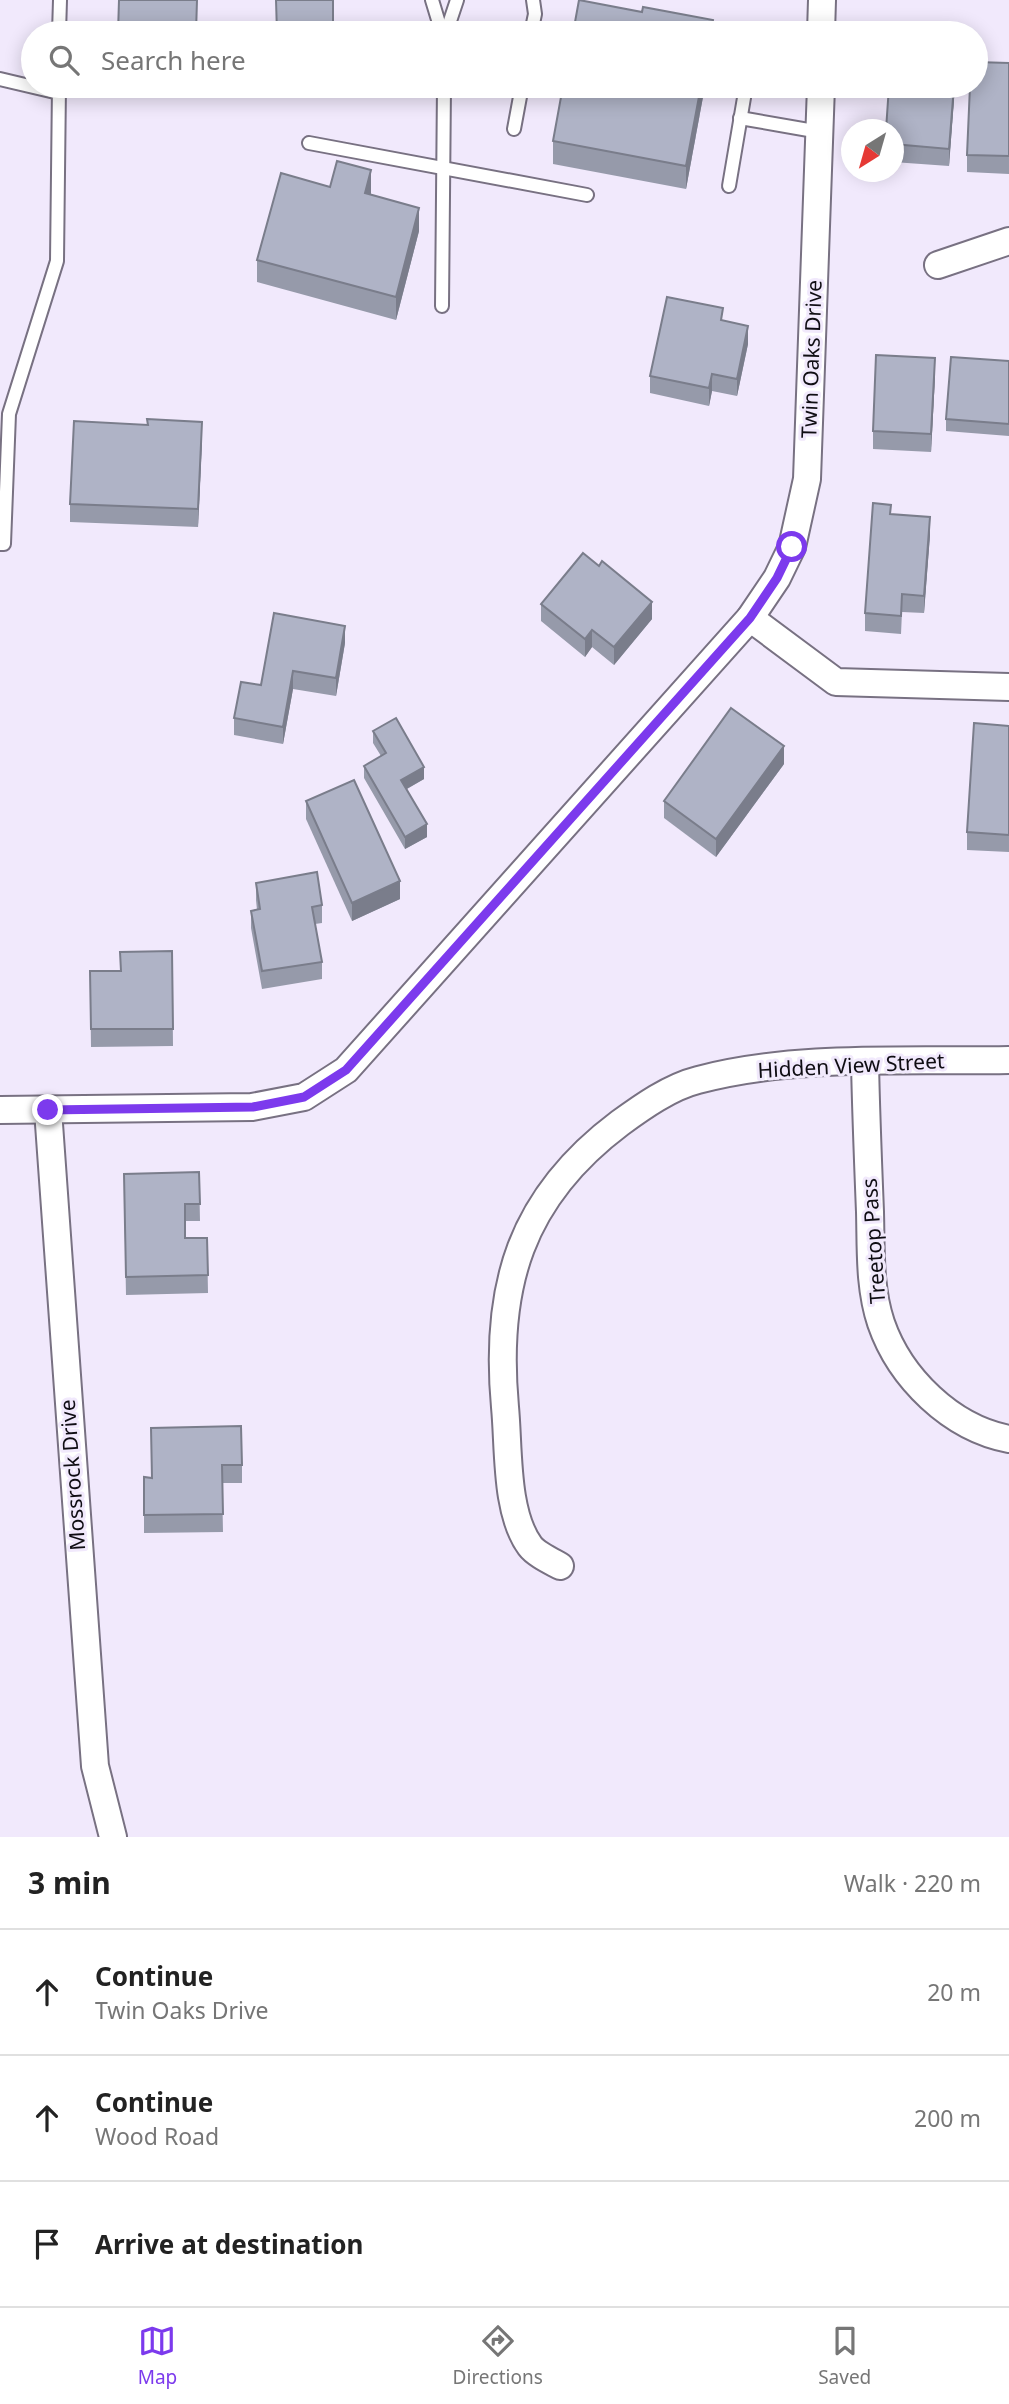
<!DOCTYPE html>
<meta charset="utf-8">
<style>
:root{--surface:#fff;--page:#f6f6f6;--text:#222;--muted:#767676;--line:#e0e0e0;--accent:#7c3aed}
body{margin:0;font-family:"Noto Sans",sans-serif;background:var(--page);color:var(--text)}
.compass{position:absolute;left:841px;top:119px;width:63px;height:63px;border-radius:50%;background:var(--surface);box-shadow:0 4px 18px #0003;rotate:217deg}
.stop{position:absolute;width:21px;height:21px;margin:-16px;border:5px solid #7c3aed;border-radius:50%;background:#fff}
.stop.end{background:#7c3aed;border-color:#fff;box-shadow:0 2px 7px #0008}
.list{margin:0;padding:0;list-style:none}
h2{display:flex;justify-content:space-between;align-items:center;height:91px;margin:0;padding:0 28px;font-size:30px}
h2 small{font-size:23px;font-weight:400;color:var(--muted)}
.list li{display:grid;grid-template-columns:46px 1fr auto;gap:21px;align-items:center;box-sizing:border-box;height:126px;padding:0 28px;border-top:2px solid var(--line)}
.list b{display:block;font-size:26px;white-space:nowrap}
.list p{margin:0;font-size:23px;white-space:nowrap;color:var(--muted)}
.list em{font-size:23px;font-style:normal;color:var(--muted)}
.icon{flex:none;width:38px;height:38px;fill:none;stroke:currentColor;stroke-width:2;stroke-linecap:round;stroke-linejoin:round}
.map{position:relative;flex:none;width:1009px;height:1837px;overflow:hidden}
.search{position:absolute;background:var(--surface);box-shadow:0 4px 18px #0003;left:21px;right:21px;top:21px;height:77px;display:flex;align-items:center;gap:18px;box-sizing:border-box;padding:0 24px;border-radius:38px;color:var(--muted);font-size:26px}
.sheet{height:469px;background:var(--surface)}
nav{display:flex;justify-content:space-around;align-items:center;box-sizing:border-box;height:98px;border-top:2px solid var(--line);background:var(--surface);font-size:19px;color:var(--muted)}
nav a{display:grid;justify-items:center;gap:4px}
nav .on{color:var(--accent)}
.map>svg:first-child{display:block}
</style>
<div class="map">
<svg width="1009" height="1837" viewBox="0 0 1009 1837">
<rect width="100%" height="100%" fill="#f1e9fc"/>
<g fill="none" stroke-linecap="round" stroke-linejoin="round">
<defs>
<g id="service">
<polyline points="432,0 442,33"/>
<polyline points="59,33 60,0"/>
<polyline points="446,33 457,0"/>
<polyline points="531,33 535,14 533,0"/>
<polyline points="0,79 59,93"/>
<polyline points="740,118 820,132"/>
<polyline points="514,129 522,86"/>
<polyline points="309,143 587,195"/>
<polyline points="729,186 746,86"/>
<polyline points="442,306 444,86"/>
<polyline points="0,544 4,544 9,414 57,261 59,86"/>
</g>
<g id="minor">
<polyline points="821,33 822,0"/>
<polyline points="938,265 1009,241"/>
<polyline points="750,618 836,682 1009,687"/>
<path d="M865 1063C866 1113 868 1162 870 1212 871 1249 869 1287 881 1323 900 1378 951 1428 1009 1439"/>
<polyline points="0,1110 252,1107 304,1097 346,1070 750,618 777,578 792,547 807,479 821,86"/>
<polyline points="48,1110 95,1766 113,1837"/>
<path d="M560 1566C551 1561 536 1554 530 1546 505 1512 509 1448 505 1407 494 1287 520 1198 620 1123 642 1107 670 1087 698 1080 795 1054 909 1062 1009 1060"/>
</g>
</defs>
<!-- service casing -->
<use href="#service" stroke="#787182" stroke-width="16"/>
<!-- minor casing -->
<use href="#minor" stroke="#787182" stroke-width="30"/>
<!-- service -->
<use href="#service" stroke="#fff" stroke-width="12"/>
<!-- minor -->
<use href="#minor" stroke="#fff" stroke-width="26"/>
</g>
<!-- wall -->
<g fill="#969aaa">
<polygon points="1009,63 1009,174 967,172 967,155"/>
<polygon points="563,86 705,86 686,189 553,164 553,141"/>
<polygon points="955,86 949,166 893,162 893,130"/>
<polygon points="330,187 371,193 371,195 419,231 396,320 257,282 257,260"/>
<polygon points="723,321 748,344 737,396 712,391 709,406 650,393 650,376"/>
<polygon points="1009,361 1009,436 946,431 946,419"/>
<polygon points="935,376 931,452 873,449 873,431"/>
<polygon points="202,440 198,527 70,522 70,504"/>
<polygon points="891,514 930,535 924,613 902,612 901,634 865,631 865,613"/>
<polygon points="541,604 652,619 614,665 592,647 585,657 541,621"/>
<polygon points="345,643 336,696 293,689 283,744 234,735 234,718 261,685"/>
<polygon points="1009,726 1009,852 967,850 967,832"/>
<polygon points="373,731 424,779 407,789 427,837 405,849 364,778 364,766 381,756 373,743"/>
<polygon points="784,764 716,857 664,818 664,801"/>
<polygon points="306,801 400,899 352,921 306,819"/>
<polygon points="256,883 322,905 322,923 315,924 322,962 322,979 262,989 251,928 251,911 257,910 256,900"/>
<polygon points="172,951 173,1046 91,1047 90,971 120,971"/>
<polygon points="199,1172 200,1221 185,1221 185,1238 207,1238 208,1293 126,1295 124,1191"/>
<polygon points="151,1428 242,1465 242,1483 222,1483 223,1532 144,1533 144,1477 152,1478"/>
</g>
<!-- shaded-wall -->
<g fill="#7a7d8b">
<polygon points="701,86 705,86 686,189 686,166"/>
<polygon points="954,86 955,86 949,166 949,149"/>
<polygon points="371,170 371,193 365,216 365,193"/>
<polygon points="419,208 419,231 396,320 396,297"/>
<polygon points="748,326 748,344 737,396 737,379"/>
<polygon points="935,358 935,376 931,452 931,434"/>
<polygon points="712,374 712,391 709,406 709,388"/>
<polygon points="202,422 202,440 198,527 198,509"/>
<polygon points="930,517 930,535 924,613 924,596"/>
<polygon points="652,602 652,619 614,665 614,647"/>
<polygon points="345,626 345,643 336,696 336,678"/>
<polygon points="592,630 592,647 585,657 585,639"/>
<polygon points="293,671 293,689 283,744 283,727"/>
<polygon points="784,746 784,764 716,857 716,839"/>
<polygon points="424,767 424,779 401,792 401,780"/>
<polygon points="427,824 427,837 405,849 405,837"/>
<polygon points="400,881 400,899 352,921 352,903"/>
</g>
<!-- building -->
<g fill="#afb3c6" stroke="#7a7d8b" stroke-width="2">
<polygon points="119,0 197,0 196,33 118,33"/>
<polygon points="276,0 333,0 333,33 277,33"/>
<polygon points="579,0 642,12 643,7 713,20 711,33 573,33"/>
<polygon points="976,62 1009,63 1009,156 967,155 970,86 976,86"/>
<polygon points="563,86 701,86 686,166 553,141"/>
<polygon points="889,86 954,86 949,149 893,144 893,130 886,130"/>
<polygon points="337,161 371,170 365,193 419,208 396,297 257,260 281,173 330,187"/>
<polygon points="667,297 723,308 721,320 748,326 737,379 712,374 709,388 650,376"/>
<polygon points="876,355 935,358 931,434 873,431"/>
<polygon points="951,357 1009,361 1009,424 946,419"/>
<polygon points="147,419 202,422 198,509 70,504 74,421 148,425"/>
<polygon points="873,503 891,505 890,514 930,517 924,596 902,594 901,616 865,613"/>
<polygon points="583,553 599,566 602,561 652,602 614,647 592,630 585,639 541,604"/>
<polygon points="274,613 345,626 336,678 293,671 283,727 234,718 241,682 261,685"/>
<polygon points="731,708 784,746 716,839 664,801"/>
<polygon points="396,718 424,767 401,780 427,824 405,837 364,766 386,753 373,731"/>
<polygon points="974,723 1009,726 1009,835 967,832"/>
<polygon points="354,780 400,881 352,903 306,801"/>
<polygon points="317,872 322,905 312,907 322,962 262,971 251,911 260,909 256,883"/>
<polygon points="172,951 173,1029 91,1029 90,971 121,971 120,952"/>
<polygon points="199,1172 200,1204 185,1204 185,1238 207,1238 208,1275 126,1277 124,1174"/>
<polygon points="241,1426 242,1465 222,1465 223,1514 144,1515 144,1477 152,1478 151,1428"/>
</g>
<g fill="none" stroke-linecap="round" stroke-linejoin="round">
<!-- route -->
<polyline stroke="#7c3aed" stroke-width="9" points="48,1110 253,1107 304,1097 346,1070 750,618 777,578 792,547"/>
</g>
<g text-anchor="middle" stroke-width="6" stroke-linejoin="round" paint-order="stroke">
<!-- street labels -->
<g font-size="21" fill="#0f0d13" stroke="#f1e9fc">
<text transform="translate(812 359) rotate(-88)" y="7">Twin Oaks Drive</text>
<text transform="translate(851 1066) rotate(-3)" y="7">Hidden View Street</text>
<text transform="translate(874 1241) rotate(-94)" y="7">Treetop Pass</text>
<text transform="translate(73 1475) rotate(-94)" y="7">Mossrock Drive</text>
</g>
</g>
</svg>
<svg class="compass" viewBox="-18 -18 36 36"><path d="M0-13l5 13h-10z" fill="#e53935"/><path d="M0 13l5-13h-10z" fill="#767676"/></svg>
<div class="stop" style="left:792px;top:547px"></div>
<div class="stop end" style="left:48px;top:1110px"></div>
<div class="search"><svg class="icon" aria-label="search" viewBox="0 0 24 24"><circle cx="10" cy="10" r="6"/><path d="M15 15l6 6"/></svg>Search here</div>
</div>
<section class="sheet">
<h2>3 min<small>Walk · 220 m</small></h2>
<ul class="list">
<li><svg class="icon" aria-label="ahead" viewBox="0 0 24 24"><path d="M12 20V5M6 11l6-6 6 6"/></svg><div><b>Continue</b><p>Twin Oaks Drive</p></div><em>20 m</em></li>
<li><svg class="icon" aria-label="ahead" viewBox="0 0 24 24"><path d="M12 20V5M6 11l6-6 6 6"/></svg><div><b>Continue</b><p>Wood Road</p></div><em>200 m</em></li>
<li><svg class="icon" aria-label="arrive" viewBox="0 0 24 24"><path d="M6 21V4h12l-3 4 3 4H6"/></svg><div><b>Arrive at destination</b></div></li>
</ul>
</section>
<nav>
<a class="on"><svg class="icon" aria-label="map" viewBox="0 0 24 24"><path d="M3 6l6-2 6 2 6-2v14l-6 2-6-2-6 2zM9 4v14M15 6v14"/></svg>Map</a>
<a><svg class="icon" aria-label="directions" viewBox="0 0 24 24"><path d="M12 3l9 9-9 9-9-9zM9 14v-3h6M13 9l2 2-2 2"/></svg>Directions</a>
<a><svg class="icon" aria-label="saved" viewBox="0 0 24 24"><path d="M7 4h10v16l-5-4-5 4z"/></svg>Saved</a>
</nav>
